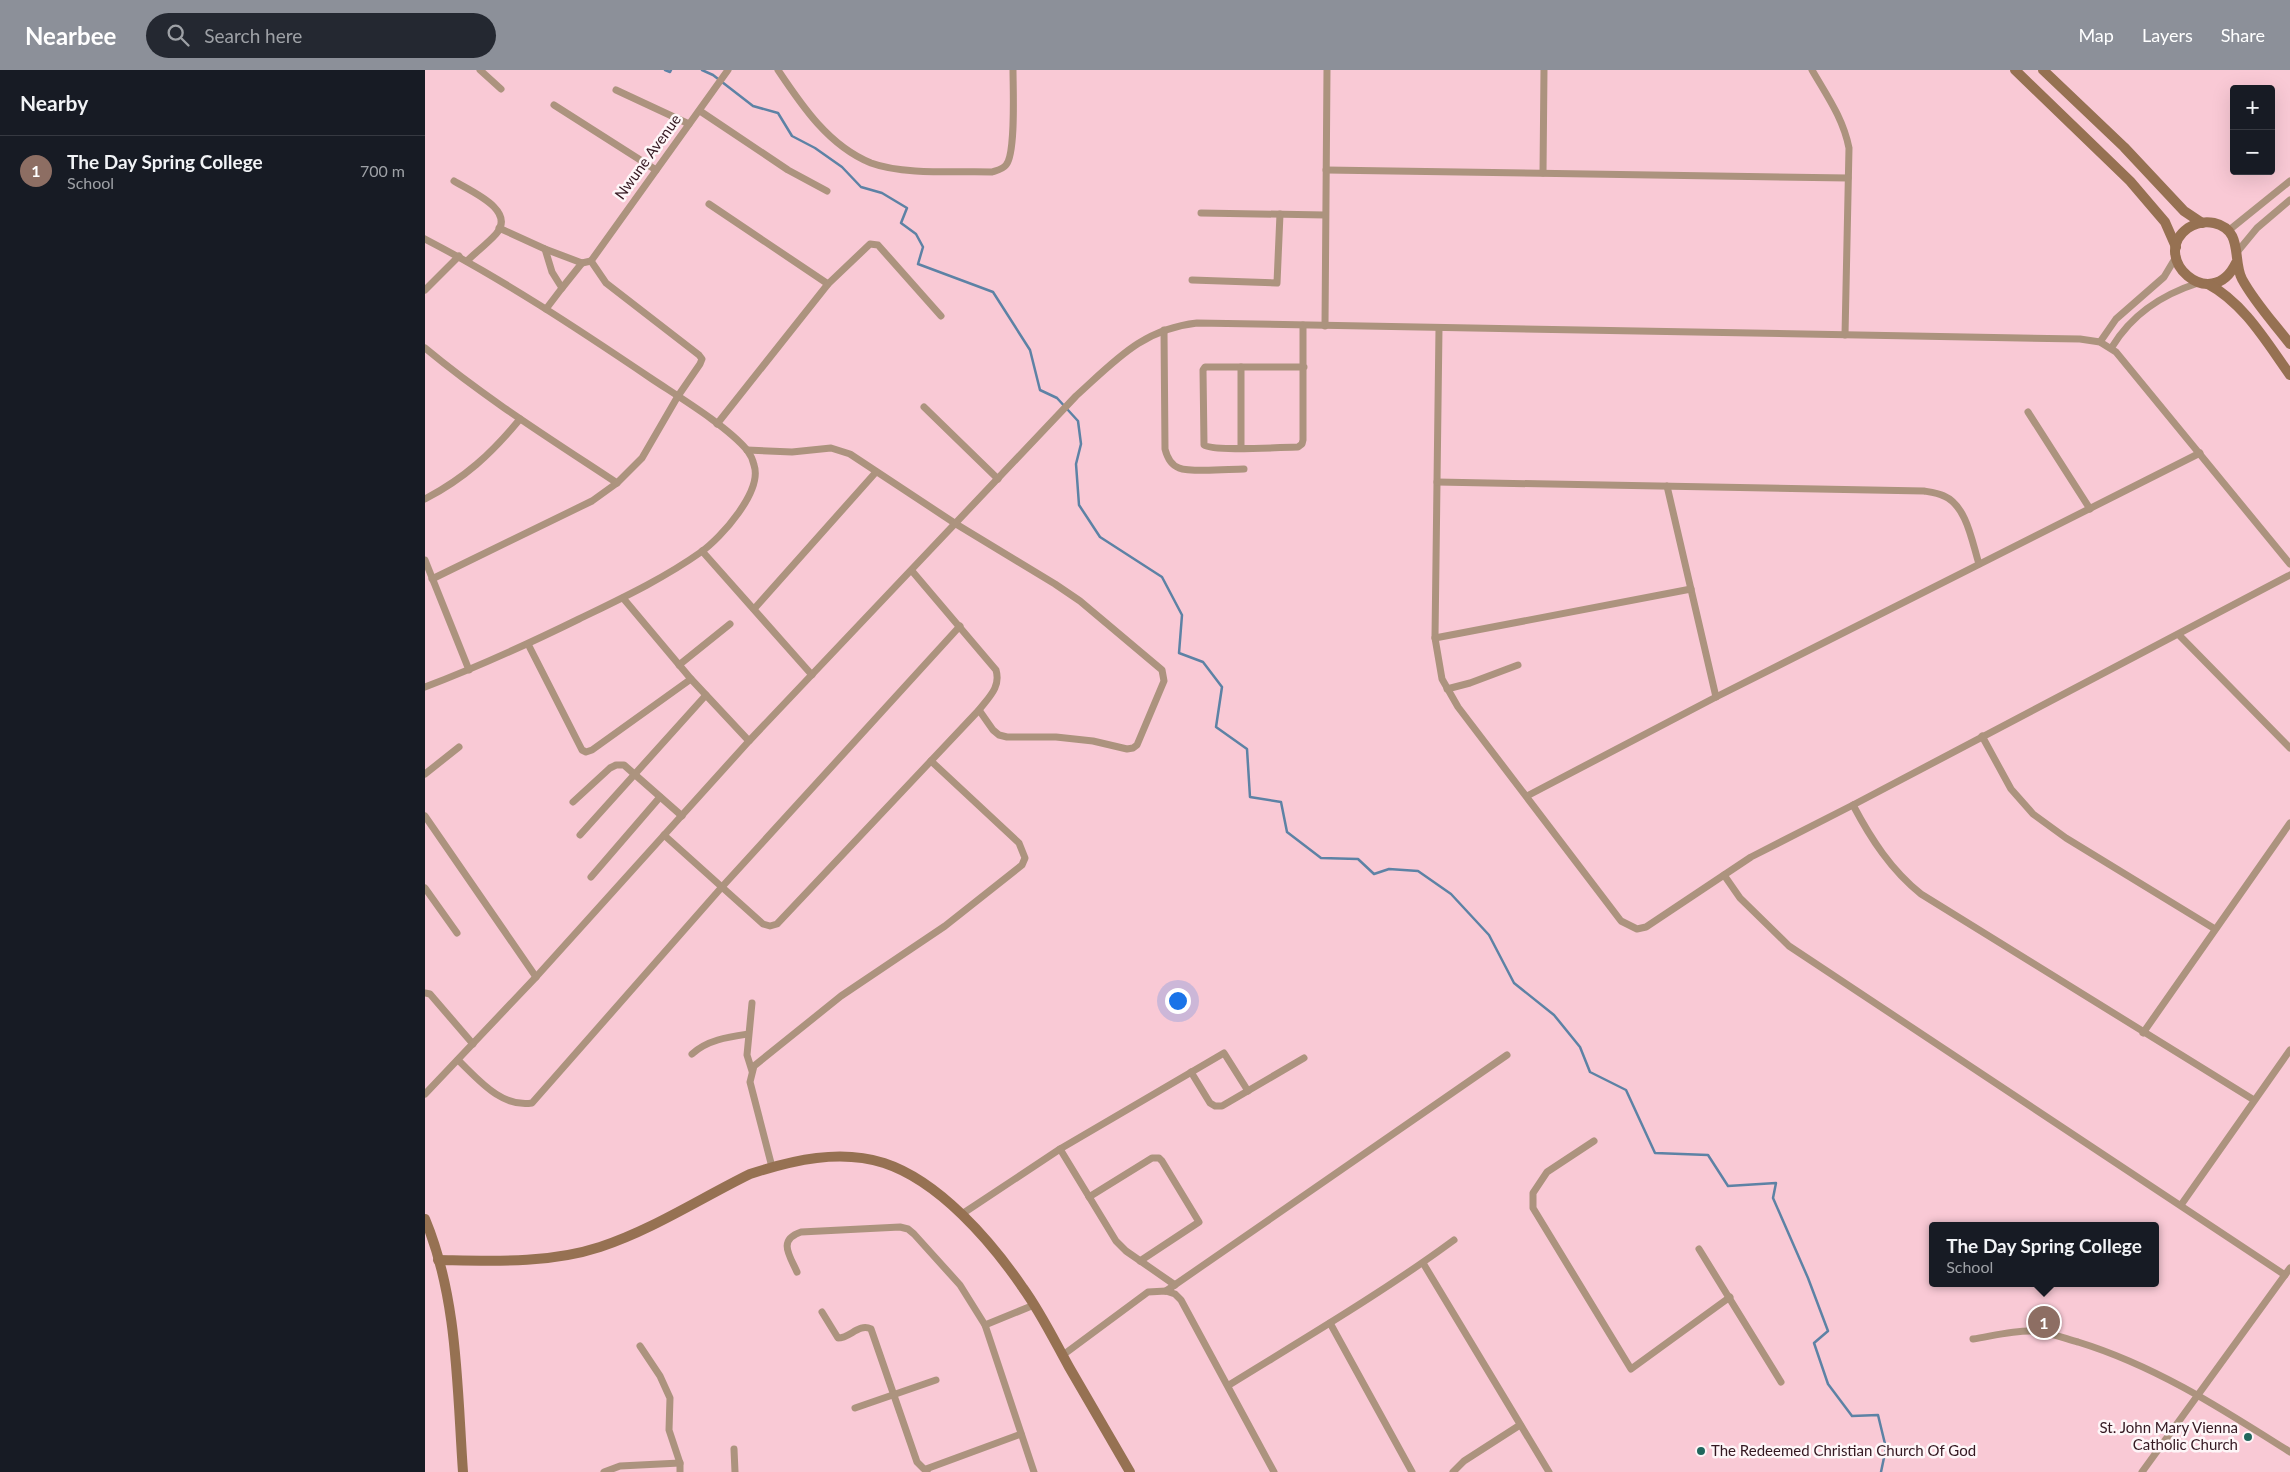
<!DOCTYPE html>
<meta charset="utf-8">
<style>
:root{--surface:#171b24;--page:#242831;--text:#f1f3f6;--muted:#9ea1a6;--line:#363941;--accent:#8c9099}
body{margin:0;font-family:Lato,sans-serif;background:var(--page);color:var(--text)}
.controls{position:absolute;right:15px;top:15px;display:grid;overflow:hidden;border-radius:5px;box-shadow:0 5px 20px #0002}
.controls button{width:45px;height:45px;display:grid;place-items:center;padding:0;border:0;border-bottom:1px solid var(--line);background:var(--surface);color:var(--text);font:25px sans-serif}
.you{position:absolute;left:752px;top:930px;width:18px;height:18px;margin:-12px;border:4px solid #fff;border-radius:50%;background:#1a73e8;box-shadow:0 0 0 8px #1a73e833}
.badge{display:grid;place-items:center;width:32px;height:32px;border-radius:50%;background:var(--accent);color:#fff;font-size:16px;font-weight:700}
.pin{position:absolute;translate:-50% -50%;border:2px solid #fff;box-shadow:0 1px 5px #0006}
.popup{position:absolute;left:1504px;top:1152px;width:230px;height:65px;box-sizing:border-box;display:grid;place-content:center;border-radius:5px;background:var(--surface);filter:drop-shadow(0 1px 4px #0005);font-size:16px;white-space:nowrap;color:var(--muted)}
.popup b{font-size:19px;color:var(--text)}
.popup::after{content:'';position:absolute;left:50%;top:100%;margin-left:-10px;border:10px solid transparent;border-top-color:var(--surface)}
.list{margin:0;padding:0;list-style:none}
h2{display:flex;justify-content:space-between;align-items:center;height:65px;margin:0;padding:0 20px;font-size:21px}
h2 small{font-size:16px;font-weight:400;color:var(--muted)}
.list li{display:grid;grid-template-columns:32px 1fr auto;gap:15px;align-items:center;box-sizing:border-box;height:70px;padding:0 20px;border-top:1px solid var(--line)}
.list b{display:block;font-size:19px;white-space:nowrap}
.list p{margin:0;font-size:16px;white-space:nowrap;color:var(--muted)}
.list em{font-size:16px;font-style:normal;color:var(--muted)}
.icon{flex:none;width:28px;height:28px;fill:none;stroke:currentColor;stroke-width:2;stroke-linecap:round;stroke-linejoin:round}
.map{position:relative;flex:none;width:1865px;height:1402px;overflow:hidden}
header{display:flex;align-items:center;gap:30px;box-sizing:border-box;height:70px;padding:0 25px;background:var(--accent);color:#fff}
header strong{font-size:24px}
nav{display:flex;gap:28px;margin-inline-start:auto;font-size:18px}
.search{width:350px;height:45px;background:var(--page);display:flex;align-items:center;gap:12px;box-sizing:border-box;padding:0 18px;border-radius:28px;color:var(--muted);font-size:19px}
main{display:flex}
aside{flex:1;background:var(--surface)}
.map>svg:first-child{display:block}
</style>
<header>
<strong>Nearbee</strong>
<div class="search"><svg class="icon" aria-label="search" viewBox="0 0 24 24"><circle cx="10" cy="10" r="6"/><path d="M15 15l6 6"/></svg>Search here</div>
<nav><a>Map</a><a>Layers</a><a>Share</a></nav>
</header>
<main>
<aside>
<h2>Nearby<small></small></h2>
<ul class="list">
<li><span class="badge" style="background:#8d6e63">1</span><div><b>The Day Spring College</b><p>School</p></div><em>700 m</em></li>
</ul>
</aside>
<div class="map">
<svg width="1865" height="1402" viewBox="0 0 1865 1402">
<rect width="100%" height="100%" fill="#f9c9d5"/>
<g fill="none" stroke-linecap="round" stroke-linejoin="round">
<!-- stream -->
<g stroke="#5d82a5" stroke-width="2.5">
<polyline points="240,0 245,2 246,0"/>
<polyline points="277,0 288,5 328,36 353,43 367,66 390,78 417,97 436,117 457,123 482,138 476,153 491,164 498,177 493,194 568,222 605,280 615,320 632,328 653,351 656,374 651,394 654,435 675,467 737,507 757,545 754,583 778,592 797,617 791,657 822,679 825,727 856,732 862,762 896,788 933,789 949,804 964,799 993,801 1026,824 1064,865 1089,913 1129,945 1155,977 1165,1002 1201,1020 1230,1083 1283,1085 1303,1116 1351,1113 1348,1128 1383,1208 1403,1261 1389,1273 1403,1314 1427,1346 1453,1345 1461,1378 1456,1402"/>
</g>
<!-- street -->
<g stroke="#ac937e" stroke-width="7">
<polyline points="55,0 76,19"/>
<path d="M353 0C377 36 404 76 446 93 478 105 533 101 567 102 573 100 578 99 581 95 591 84 588 18 588 0"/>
<path d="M1387 0C1402 26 1418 48 1424 78L1420 265"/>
<polyline points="191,20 264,54"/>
<polyline points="129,35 231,100"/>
<polyline points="275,41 363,100 402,121"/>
<polyline points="901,100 1423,108"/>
<polyline points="1118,103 1119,0"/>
<path d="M29 111C45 121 92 140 71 164 62 174 51 182 42 191"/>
<polyline points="284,134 403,214"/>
<polyline points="776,143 900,145"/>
<polyline points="74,158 120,179 157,193 166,191"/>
<polyline points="1803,161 1865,111"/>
<path d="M0 169C79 210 153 259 227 309 254 327 302 356 322 380 325 384 328 390 329 395 338 421 296 468 276 482 238 509 195 529 154 549 103 574 53 597 0 617"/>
<polyline points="120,179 127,202 137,218 121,239"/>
<polyline points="1813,181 1832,158 1865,130"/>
<polyline points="166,191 303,0"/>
<polyline points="767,210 852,213 855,144"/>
<polyline points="137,218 157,193"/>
<polyline points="0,220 34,186"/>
<path d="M878 255V370L877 374 873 377C857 377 789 382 779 375L778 300 780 297H879"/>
<polyline points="900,256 902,0"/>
<polyline points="1014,258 1010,568 1017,609 1033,637 1196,851 1212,859 1221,857 1326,787 1428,735 1865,505"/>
<path d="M739 260 740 379C742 387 746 395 754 398 766 403 805 399 819 399"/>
<polyline points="1675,272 1691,249 1739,207 1751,187"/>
<path d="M1687 277C1707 244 1736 225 1773 213"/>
<path d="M0 278C60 328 127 370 192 413"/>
<polyline points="499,337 573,409"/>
<polyline points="1603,342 1665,439"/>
<polyline points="292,354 403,214 445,174 453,175 516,246"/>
<polyline points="816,378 816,297"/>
<polyline points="322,380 367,382 406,378 425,384 531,454 630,514 655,531 737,600 739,611 712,675 708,678 702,679 668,671 631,667 582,667 574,665 568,660 554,640"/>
<path d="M1012 412 1499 421C1505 422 1513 423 1519 426 1542 436 1547 472 1554 494"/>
<polyline points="1242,416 1291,627"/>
<path d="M0 429C40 408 66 384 95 349"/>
<polyline points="277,481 387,605"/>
<polyline points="0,490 44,600"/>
<polyline points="7,509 167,431 192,413 217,388 253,326 275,294 277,289 274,285 181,213 166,191"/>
<polyline points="198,528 266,609 324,671"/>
<polyline points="329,539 451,402"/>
<polyline points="1754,565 1865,678"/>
<polyline points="1010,568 1266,519"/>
<polyline points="103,574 157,680 161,682 167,680 266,609"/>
<polyline points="254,595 305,554"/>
<polyline points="1022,619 1045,613 1093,595"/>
<polyline points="1557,666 1586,719 1608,744 1641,768 1790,859"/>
<polyline points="0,704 34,677"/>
<polyline points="1102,726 1291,627 1775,383"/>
<polyline points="148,732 185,698 191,695 199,695 257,746"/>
<path d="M1428 735C1446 769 1466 800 1496 824L1829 1030"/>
<polyline points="0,746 111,907"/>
<polyline points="155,765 281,625"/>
<path d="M239 765 338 854 345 856 352 854 554 640C564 627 576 617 571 600L487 501"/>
<polyline points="1299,805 1315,828 1364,876 1860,1205"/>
<polyline points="166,807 235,727"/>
<polyline points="0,818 32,863"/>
<polyline points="0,923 5,924 48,974"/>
<polyline points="327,933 322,985 327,1001"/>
<polyline points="1718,963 1865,753"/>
<path d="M267 984C282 970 303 967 323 964"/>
<path d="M33 990C53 1009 76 1038 107 1033L296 818 535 556"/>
<polyline points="766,1002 785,1033 790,1036 797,1036 879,988"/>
<path d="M0 1024 111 907 324 671 651 326C690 291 717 259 772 253L1655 269 1675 272 1691 282 1865 494"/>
<polyline points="1169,1071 1122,1102 1108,1123 1108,1138 1206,1299 1305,1227"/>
<polyline points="635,1079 691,1171 701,1181 750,1215"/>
<polyline points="347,1097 325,1012 329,996 416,926 520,856 597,795 600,788 594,773 506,691"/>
<polyline points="664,1127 727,1088 734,1088 737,1091 774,1152 715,1191"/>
<polyline points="1756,1135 1865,980"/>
<polyline points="537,1144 635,1079 799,983 823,1021"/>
<polyline points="1274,1179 1356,1312"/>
<polyline points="998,1193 1124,1402"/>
<path d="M372 1202C365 1186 352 1170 376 1162L475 1157 483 1159 489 1164 535 1215 560 1255 609 1402"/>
<polyline points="741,1221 1082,985"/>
<path d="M397 1242 413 1268C425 1268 434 1253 446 1259L492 1392 502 1402"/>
<polyline points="905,1253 987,1402"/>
<polyline points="560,1255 609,1235"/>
<path d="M1548 1269C1567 1266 1586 1261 1605 1261 1621 1261 1638 1268 1653 1272 1731 1296 1797 1339 1865 1382"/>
<polyline points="215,1276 235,1306 245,1328 244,1360 255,1393 255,1402"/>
<polyline points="638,1285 723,1222 741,1221 750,1224 756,1230 849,1402"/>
<path d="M804 1315C880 1268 957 1223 1029 1170"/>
<polyline points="430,1338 511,1310"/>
<polyline points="309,1379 310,1402"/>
<polyline points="501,1399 596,1364"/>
<polyline points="179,1402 195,1396 255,1393"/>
<polyline points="1028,1402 1039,1391 1095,1355"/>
<polyline points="1717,1402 1865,1198"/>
</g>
<!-- secondary -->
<g stroke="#967152" stroke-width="10">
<polyline points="1590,0 1705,111 1740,152 1751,177"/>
<polyline points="1618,0 1699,77 1759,141 1777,153"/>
<path d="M1811 193C1786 245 1723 187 1763 158 1771 153 1780 151 1789 153 1819 160 1807 190 1817 209 1830 233 1849 253 1865 274"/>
<path d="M1783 214C1819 233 1842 273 1865 305"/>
<path d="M0 1149C33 1228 32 1318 38 1402"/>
<path d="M13 1190C67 1191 123 1194 175 1177 227 1160 276 1128 325 1104 368 1090 415 1079 459 1093 514 1111 566 1171 598 1218 616 1243 629 1270 644 1297 664 1332 685 1367 705 1402"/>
</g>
</g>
<!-- markers -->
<g fill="#20675d" stroke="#fef6f8" stroke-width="2">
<circle cx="1823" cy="1367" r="5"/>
<circle cx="1276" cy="1381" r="5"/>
</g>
<g text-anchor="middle" stroke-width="5" stroke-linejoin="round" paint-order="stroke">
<!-- street labels -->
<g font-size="15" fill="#341821" stroke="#fef6f8">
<text transform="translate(223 87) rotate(-54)" y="5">Nwune Avenue</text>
</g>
<!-- poi labels -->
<g font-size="15" fill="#341821" stroke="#fef6f8" text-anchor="end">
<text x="1813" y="1363">St. John Mary Vienna<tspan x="1813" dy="17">Catholic Church</tspan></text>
<text x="1286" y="1386" text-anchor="start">The Redeemed Christian Church Of God</text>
</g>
</g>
</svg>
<div class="controls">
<button>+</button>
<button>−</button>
</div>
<div class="you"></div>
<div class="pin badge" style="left:1619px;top:1252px;background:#8d6e63">1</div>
<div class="popup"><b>The Day Spring College</b>School</div>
</div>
</main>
